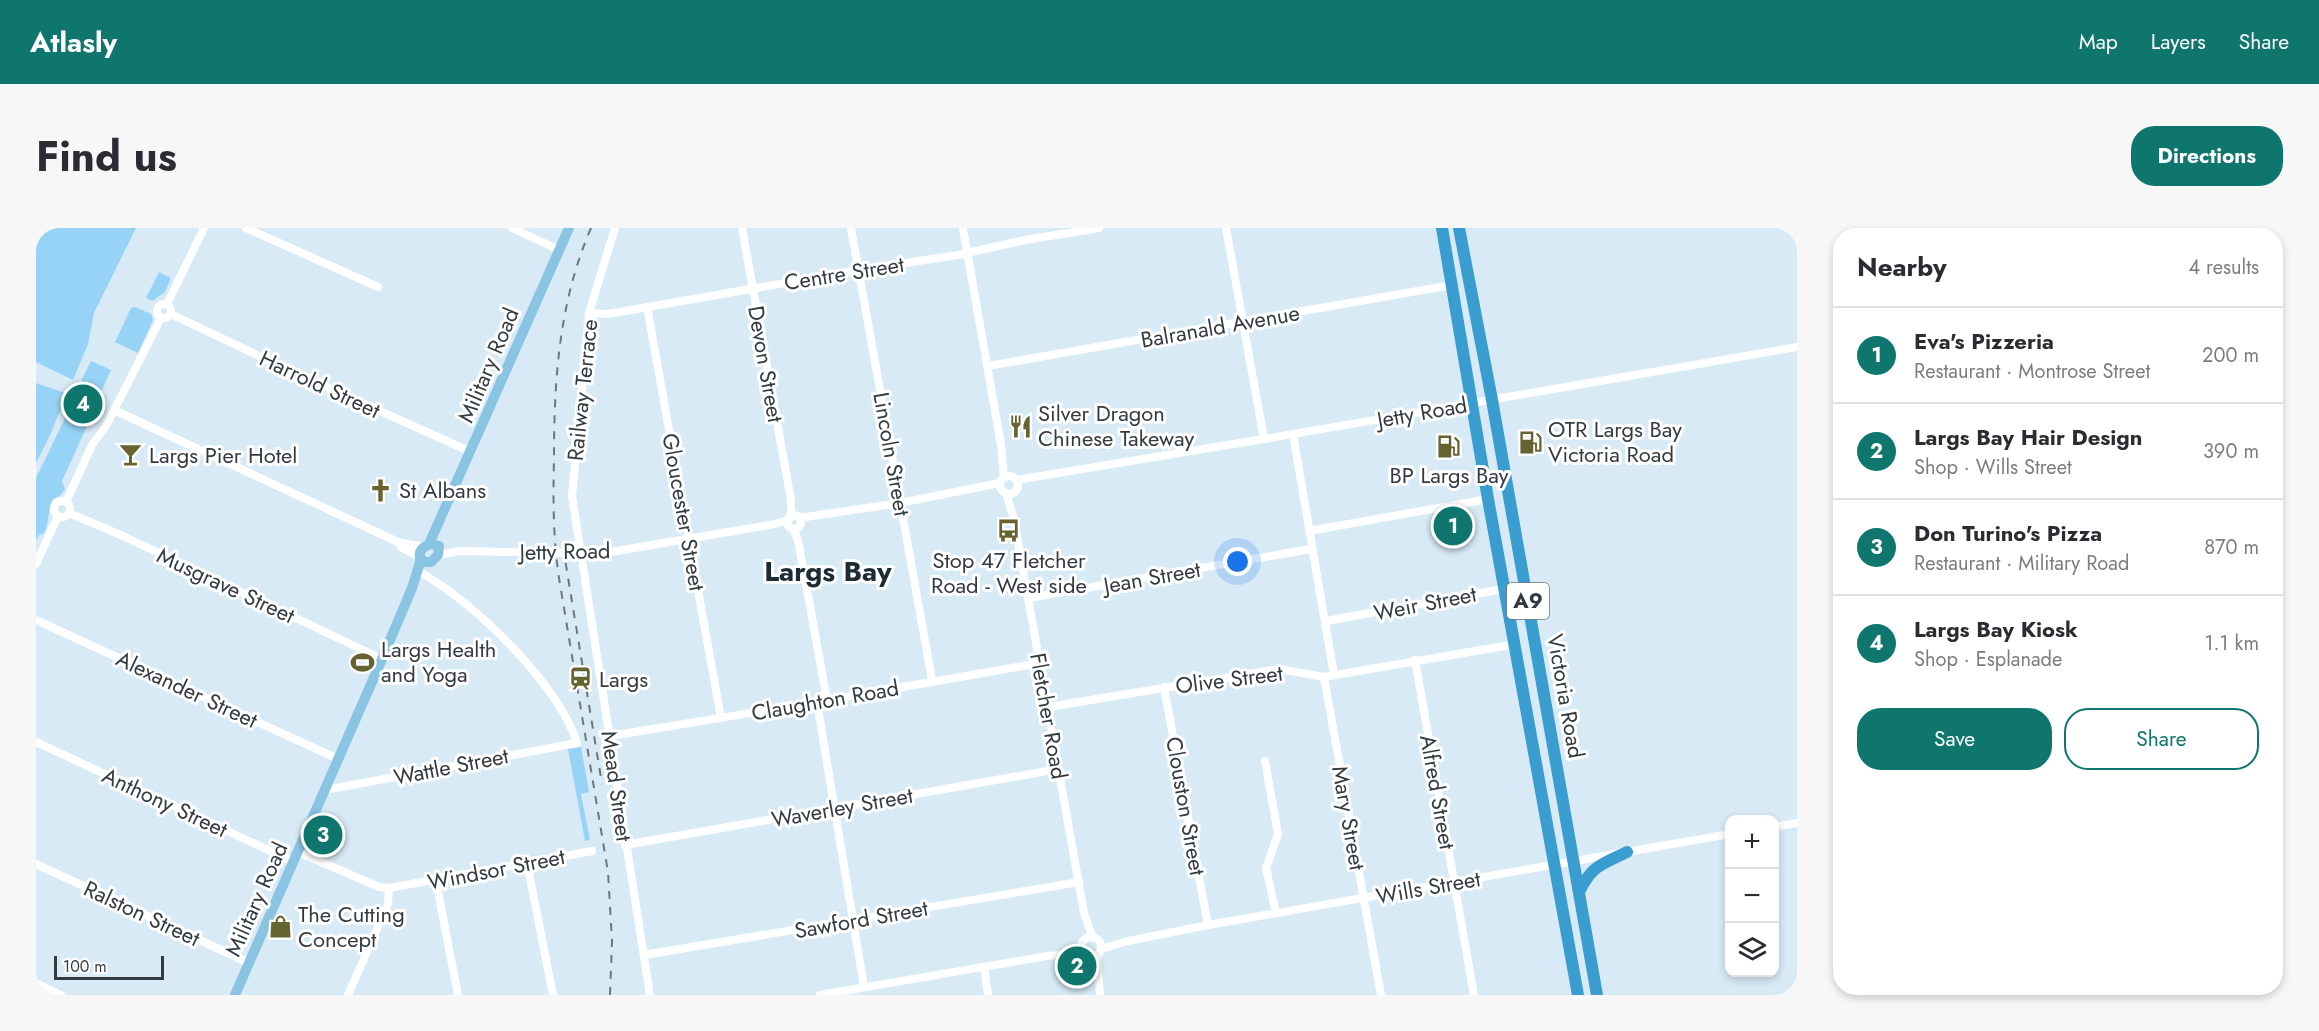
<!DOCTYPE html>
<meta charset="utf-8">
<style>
:root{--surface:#fff;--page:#f7f7f7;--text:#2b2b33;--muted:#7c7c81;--line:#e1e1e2;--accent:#0f766e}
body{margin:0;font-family:Jost,sans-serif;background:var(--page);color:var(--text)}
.controls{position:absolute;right:18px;bottom:18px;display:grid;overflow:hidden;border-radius:12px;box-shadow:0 3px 9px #0003}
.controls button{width:54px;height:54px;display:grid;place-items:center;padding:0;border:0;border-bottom:2px solid var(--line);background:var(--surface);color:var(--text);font:30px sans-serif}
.scale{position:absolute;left:18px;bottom:15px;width:110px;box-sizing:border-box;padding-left:6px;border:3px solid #333b3f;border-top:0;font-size:16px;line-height:21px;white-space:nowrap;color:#333b3f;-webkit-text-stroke:4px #fff;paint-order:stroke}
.you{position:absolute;left:1202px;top:334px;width:21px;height:21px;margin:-15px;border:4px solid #fff;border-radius:50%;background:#1a73e8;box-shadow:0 0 0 9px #1a73e833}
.badge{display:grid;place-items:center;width:39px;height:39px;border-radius:50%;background:var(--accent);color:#fff;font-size:20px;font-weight:700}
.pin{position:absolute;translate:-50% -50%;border:3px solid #fff;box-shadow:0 2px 6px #0006}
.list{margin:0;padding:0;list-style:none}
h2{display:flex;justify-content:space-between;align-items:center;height:78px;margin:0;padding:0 24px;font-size:26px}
h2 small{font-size:20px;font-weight:400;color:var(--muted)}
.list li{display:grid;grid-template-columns:39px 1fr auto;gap:18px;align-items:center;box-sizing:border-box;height:96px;padding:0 24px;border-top:2px solid var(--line)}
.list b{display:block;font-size:22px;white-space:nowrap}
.list p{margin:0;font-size:20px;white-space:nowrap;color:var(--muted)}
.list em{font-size:20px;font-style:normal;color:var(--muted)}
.actions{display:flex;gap:12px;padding:18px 24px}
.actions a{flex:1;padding:14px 0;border:2px solid var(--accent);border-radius:24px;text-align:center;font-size:21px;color:var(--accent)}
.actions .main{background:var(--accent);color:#fff}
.icon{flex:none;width:33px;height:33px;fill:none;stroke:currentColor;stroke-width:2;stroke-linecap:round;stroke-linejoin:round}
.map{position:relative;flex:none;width:1761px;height:767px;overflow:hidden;border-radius:24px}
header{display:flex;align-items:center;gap:36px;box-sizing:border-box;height:84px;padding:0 30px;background:var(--accent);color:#fff}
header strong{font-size:28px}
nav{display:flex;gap:33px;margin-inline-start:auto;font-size:21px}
.intro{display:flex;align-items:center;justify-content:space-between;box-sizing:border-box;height:144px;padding:0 36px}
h1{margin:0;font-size:42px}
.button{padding:15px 27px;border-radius:24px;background:var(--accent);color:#fff;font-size:21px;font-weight:700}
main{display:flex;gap:36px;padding:0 36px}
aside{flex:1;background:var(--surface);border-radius:24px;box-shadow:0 3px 9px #0003}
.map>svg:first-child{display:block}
</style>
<header>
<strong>Atlasly</strong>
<nav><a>Map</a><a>Layers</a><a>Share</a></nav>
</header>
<div class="intro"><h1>Find us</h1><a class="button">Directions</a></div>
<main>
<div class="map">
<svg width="1761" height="767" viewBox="0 0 1761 767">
<rect width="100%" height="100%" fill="#d7eaf6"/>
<!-- green -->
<g fill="#97d3f7">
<polygon points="0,0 100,0 58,85 52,116 37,152 0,134"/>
<polygon points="123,44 135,50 129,64 116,73 110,70"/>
<polygon points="99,79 115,86 117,92 102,125 79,114 95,80"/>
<polygon points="55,133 75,142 66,162 45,153"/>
<path d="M0 155 32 166C20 189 14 212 0 234Z"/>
<path d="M34 180 53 189V194L26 253 29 261 24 268 17 271C11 283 14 294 8 305L3 307 0 312V250Z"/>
<polygon points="545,519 553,564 545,566 554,612 549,613 532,521"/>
</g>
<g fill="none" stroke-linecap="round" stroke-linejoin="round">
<!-- minor -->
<g stroke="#fff" stroke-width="8">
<polyline points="210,0 342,59"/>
<polyline points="476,0 523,22"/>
<polyline points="579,0 553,85 536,268 614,767"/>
<polyline points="706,0 755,272 755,289"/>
<polyline points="815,0 896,452"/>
<polyline points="927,0 965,217 968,250"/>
<polyline points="1190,0 1228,211"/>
<circle cx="128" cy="83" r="7"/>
<polyline points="131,76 168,0"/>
<polyline points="611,79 685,490"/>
<polyline points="553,85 572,86 823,42 922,27 989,12 1063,0"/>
<polyline points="135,86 244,138 435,224"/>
<polyline points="952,138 1416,57"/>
<polyline points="78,182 362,314 388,319"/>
<polyline points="1257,206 1298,447"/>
<circle cx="973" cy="257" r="9"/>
<polyline points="980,252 1228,211 1761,119"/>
<polyline points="970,265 978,291 1048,685 1057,710"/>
<circle cx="26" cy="281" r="8"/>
<polyline points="30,274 56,217 70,198 125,90"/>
<polyline points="33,285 87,308 346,431"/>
<circle cx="758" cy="294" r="7"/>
<polyline points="763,290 864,275 964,255"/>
<polyline points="757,301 762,312 791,472"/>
<polyline points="1273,303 1452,271"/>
<polyline points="362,314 366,320 384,329"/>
<polyline points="402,327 424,323 535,325 557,327 739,296 752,292"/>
<polyline points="0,336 22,288"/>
<polyline points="993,370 1275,321"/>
<polyline points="0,392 302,531"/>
<polyline points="1290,393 1489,357"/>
<polyline points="1379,432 1438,767"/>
<polyline points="1288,449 1345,767"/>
<polyline points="1128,459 1172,697"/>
<polyline points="781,474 828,759"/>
<polyline points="1012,479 1243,441 1288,449 1480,416"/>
<polyline points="574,508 781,474 1004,435"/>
<polyline points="0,514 258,634"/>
<polyline points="1229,533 1242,606 1230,640 1240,685"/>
<path d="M289 562 541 515C522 456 440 376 387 346"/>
<polyline points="1738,599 1761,595"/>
<polyline points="589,617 1023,541"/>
<polyline points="262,624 343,659 353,660 556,623"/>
<polyline points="491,635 517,767"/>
<polyline points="0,636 213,735"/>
<polyline points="400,653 422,767"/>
<circle cx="1055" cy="719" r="10"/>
<polyline points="1065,721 1092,713 1172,697 1694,606"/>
<polyline points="608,727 1043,654"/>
<polyline points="1061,728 1064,767"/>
<polyline points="948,739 952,767"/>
<polyline points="0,755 25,767"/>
<polyline points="312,767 352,676 353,660"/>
<polyline points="784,767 1011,728 1048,725"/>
</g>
<!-- major -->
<g stroke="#89c4e3" stroke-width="10">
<polyline points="393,316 533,0"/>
<path d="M396 316 403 318 402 327 395 334H388L384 330C382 322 389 317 396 316Z"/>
<polyline points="199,767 346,431 376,360 385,331"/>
</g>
<!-- highway -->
<g stroke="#3a9dd0" stroke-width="12">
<polyline points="1406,0 1452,271 1542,767"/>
<polyline points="1423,0 1456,172 1561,767"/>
<path d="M1543 664C1556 637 1565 637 1591 624"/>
</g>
<!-- rail -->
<g stroke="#6c777e" stroke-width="2" stroke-dasharray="8 8" stroke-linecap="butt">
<path d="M555 0C523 74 518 151 518 230 517 271 517 311 523 350L572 644 576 713 574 767"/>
<polyline points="527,319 566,556"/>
</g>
</g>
<!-- icons -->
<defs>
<symbol id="restaurant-bare" viewBox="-9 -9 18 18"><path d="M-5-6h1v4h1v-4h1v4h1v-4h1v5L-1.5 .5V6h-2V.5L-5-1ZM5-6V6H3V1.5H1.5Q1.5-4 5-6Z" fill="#656330" stroke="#fff" stroke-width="2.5" paint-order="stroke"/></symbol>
<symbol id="fuel-bare" viewBox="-9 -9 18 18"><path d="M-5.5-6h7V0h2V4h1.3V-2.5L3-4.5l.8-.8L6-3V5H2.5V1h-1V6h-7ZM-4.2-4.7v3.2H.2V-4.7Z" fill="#656330" stroke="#fff" stroke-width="2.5" paint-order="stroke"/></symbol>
<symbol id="bar-bare" viewBox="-9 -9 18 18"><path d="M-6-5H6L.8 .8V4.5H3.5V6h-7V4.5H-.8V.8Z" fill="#656330" stroke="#fff" stroke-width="2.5" paint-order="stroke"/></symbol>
<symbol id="church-bare" viewBox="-9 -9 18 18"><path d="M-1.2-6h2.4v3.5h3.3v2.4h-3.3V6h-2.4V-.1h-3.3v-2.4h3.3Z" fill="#656330" stroke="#fff" stroke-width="2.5" paint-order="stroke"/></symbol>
<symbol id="bus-bare" viewBox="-9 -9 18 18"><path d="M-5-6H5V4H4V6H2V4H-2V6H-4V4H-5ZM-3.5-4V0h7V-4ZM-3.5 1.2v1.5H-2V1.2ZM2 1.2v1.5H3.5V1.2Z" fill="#656330" stroke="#fff" stroke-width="2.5" paint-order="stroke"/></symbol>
<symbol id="stadium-bare" viewBox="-9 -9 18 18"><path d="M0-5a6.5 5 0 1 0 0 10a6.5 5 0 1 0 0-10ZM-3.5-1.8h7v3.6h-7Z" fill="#656330" stroke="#fff" stroke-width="2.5" paint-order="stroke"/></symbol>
<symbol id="station-bare" viewBox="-9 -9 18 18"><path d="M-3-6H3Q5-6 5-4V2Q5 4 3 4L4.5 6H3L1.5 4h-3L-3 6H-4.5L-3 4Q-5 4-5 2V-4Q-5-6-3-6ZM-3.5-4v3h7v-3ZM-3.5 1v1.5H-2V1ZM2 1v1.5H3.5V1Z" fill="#656330" stroke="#fff" stroke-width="2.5" paint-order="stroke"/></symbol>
<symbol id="shop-bare" viewBox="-9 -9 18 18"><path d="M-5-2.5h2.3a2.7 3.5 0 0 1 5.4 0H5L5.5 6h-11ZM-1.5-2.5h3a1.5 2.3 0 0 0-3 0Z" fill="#656330" stroke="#fff" stroke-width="2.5" paint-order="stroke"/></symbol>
</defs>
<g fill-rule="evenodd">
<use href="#restaurant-bare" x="968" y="182" width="33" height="33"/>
<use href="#fuel-bare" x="1478" y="198" width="33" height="33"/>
<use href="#fuel-bare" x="1396" y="202" width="33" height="33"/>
<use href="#bar-bare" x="78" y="210" width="33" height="33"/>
<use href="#church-bare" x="328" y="246" width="33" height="33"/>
<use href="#bus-bare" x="956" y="286" width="33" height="33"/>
<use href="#stadium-bare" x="310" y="418" width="33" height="33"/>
<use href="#station-bare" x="528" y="434" width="33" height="33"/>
<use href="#shop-bare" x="228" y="682" width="33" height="33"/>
</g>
<g text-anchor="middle" stroke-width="6" stroke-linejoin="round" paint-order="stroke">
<!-- shield labels -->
<rect fill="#fff" stroke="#707679" stroke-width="1.5" x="1471" y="355" width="42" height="36" rx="4.5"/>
<g font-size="21" font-weight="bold" fill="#333b3f">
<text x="1492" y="380">A9</text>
</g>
<!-- street labels -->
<g font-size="22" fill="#333b3f" stroke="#fff">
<text transform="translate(808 45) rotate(-9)" y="8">Centre Street</text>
<text transform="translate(1184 98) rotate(-10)" y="8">Balranald Avenue</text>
<text transform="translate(730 136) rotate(80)" y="8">Devon Street</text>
<text transform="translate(452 137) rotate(-67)" y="8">Military Road</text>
<text transform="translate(284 156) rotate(25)" y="8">Harrold Street</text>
<text transform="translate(546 162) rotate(-84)" y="8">Railway Terrace</text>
<text transform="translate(1386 184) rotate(-10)" y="8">Jetty Road</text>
<text transform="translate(856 226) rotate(80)" y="8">Lincoln Street</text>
<text transform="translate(648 284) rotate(80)" y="8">Gloucester Street</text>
<text transform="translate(529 323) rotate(-1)" y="8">Jetty Road</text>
<text transform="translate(1116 349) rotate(-10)" y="8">Jean Street</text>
<text transform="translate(190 357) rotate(25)" y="8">Musgrave Street</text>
<text transform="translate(1389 375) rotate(-11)" y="8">Weir Street</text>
<text transform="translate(1193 451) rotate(-7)" y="8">Olive Street</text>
<text transform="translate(151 461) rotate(25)" y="8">Alexander Street</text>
<text transform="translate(1530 468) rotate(80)" y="8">Victoria Road</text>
<text transform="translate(789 472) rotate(-10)" y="8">Claughton Road</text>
<text transform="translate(1013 488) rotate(80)" y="8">Fletcher Road</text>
<text transform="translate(415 538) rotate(-11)" y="8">Wattle Street</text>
<text transform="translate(581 558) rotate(82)" y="8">Mead Street</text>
<text transform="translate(1402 564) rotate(80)" y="8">Alfred Street</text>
<text transform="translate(129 574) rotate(25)" y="8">Anthony Street</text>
<text transform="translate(1150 578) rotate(80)" y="8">Clouston Street</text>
<text transform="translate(806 579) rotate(-10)" y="8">Waverley Street</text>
<text transform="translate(1313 590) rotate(80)" y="8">Mary Street</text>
<text transform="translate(460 641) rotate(-11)" y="8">Windsor Street</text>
<text transform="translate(1392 659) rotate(-10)" y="8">Wills Street</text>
<text transform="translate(220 671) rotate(-66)" y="8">Military Road</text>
<text transform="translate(106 685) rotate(25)" y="8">Ralston Street</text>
<text transform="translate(825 691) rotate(-10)" y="8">Sawford Street</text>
</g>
<!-- poi labels -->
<g font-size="22" fill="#333b3f" stroke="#fff" text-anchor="start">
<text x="1002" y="193">Silver Dragon<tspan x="1002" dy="25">Chinese Takeway</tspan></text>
<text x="1512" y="209">OTR Largs Bay<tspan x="1512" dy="25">Victoria Road</tspan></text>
<text x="113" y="235">Largs Pier Hotel</text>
<text x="1413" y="255" text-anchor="middle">BP Largs Bay</text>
<text x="363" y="270">St Albans</text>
<text x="973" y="340" text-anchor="middle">Stop 47 Fletcher<tspan x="973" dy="25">Road - West side</tspan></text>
<text x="345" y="429">Largs Health<tspan x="345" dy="25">and Yoga</tspan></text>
<text x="563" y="459">Largs</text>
<text x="262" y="694">The Cutting<tspan x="262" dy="25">Concept</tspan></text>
</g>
<!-- district labels -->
<g font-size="28" font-weight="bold" fill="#1d2b34" stroke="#fff">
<text x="792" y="353">Largs Bay</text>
</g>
</g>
</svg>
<div class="controls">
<button>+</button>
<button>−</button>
<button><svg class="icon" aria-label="layers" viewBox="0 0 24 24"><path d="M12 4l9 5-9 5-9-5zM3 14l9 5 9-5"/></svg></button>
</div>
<div class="scale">100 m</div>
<div class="you"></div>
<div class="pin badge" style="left:1417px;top:298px">1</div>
<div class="pin badge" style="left:1041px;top:738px">2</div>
<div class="pin badge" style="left:287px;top:607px">3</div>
<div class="pin badge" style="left:47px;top:176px">4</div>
</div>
<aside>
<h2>Nearby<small>4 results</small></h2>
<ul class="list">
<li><span class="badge">1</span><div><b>Eva's Pizzeria</b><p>Restaurant · Montrose Street</p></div><em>200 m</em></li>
<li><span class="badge">2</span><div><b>Largs Bay Hair Design</b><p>Shop · Wills Street</p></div><em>390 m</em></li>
<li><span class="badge">3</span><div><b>Don Turino's Pizza</b><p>Restaurant · Military Road</p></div><em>870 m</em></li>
<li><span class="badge">4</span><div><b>Largs Bay Kiosk</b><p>Shop · Esplanade</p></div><em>1.1 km</em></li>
</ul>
<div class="actions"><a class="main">Save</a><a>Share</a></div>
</aside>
</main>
